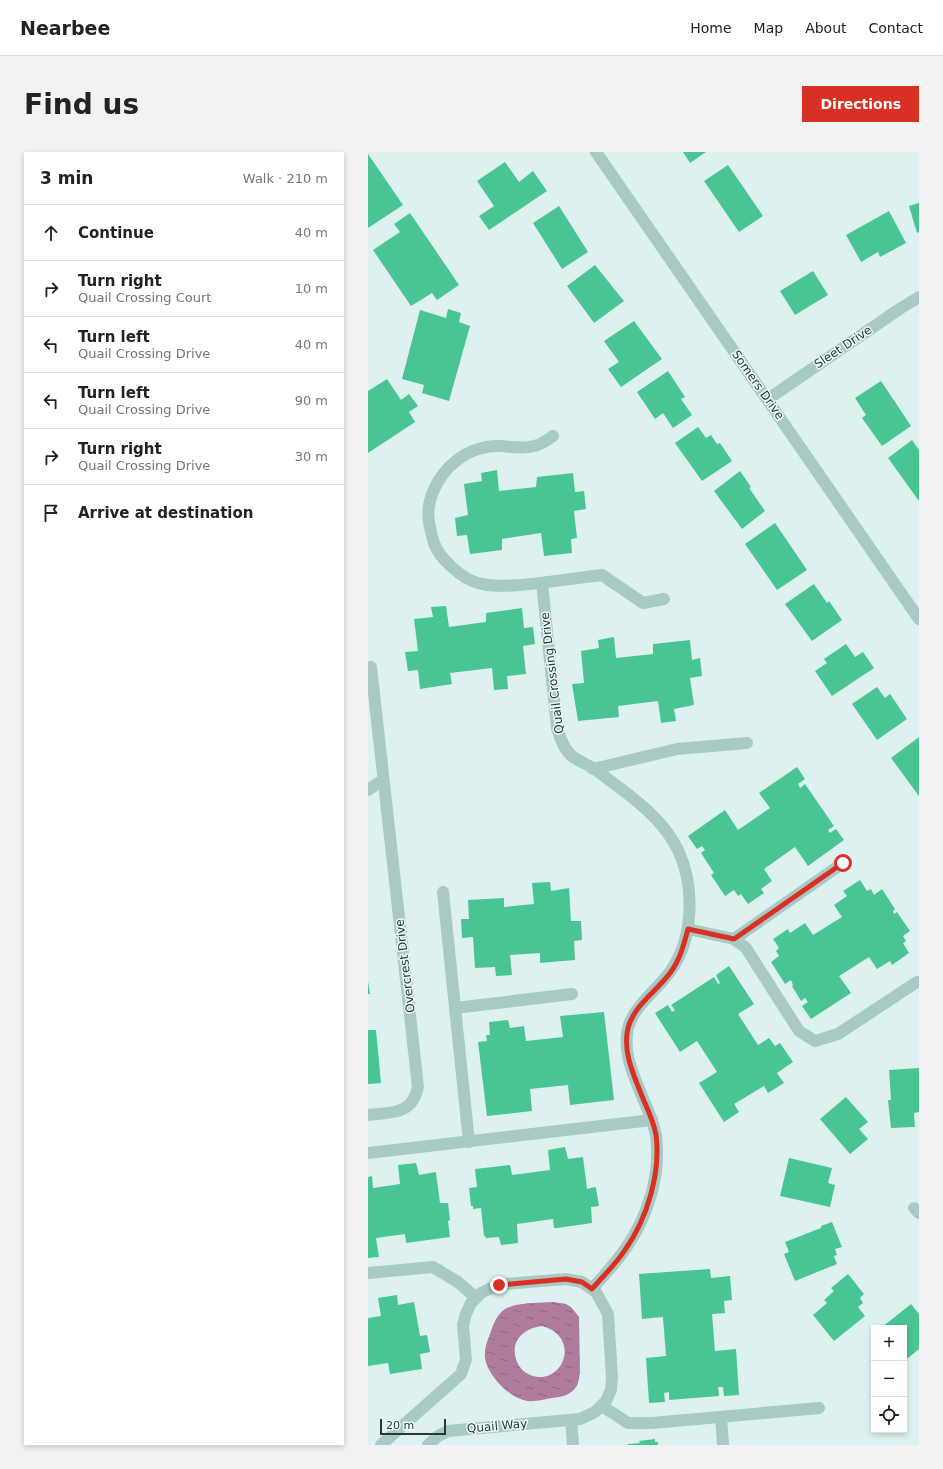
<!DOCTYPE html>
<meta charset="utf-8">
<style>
:root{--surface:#fff;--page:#f2f2f2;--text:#222;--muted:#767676;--line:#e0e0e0;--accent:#d93025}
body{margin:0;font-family:"DejaVu Sans",sans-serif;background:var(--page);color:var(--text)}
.controls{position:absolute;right:12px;bottom:12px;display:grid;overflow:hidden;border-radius:0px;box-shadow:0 2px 6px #0003}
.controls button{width:36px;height:36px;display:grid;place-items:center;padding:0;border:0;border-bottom:1px solid var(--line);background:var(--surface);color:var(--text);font:20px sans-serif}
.scale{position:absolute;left:12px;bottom:10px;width:66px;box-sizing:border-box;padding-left:4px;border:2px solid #293833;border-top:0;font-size:11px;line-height:14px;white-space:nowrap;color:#293833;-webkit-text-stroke:3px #eafaf8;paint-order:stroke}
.stop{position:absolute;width:12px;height:12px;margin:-9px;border:3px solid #d93025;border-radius:50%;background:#fff}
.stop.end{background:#d93025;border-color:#fff;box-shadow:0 1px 4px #0008}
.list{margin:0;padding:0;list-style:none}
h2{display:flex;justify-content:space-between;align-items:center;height:52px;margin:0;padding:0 16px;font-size:17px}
h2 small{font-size:13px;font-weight:400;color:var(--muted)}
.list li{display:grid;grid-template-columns:26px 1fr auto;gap:12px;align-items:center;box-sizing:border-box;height:56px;padding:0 16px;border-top:1px solid var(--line)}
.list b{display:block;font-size:15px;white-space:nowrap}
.list p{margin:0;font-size:13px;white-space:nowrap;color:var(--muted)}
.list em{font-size:13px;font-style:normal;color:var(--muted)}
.icon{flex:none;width:22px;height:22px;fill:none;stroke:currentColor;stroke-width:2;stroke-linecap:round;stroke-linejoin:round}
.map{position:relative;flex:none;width:551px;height:1293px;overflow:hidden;border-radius:0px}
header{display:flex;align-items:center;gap:24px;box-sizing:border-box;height:56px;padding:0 20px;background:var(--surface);border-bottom:1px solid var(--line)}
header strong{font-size:19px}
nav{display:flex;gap:22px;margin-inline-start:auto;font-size:14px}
.intro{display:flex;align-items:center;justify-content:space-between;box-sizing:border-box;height:96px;padding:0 24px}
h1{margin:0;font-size:28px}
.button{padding:10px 18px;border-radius:0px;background:var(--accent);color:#fff;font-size:14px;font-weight:700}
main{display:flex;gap:24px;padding:0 24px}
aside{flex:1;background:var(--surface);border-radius:0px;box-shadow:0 2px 6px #0003}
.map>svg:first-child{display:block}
</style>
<header>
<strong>Nearbee</strong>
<nav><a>Home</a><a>Map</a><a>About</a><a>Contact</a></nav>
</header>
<div class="intro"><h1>Find us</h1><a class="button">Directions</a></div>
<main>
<aside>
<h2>3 min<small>Walk · 210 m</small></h2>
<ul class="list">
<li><svg class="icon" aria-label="ahead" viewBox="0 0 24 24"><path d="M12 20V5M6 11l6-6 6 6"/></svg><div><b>Continue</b></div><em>40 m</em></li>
<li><svg class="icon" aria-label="right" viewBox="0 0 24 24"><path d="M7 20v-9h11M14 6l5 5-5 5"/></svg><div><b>Turn right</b><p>Quail Crossing Court</p></div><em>10 m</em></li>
<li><svg class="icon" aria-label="left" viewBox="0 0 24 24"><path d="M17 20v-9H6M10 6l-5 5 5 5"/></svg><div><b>Turn left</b><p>Quail Crossing Drive</p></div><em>40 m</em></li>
<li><svg class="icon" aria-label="left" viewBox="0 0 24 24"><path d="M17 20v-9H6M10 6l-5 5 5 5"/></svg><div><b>Turn left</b><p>Quail Crossing Drive</p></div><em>90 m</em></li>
<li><svg class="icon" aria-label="right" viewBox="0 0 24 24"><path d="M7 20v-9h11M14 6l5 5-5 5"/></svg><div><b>Turn right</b><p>Quail Crossing Drive</p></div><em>30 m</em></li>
<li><svg class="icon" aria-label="arrive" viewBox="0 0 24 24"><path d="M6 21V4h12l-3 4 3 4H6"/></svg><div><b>Arrive at destination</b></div></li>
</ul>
</aside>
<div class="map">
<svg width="551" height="1293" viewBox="0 0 551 1293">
<defs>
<pattern id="water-ripples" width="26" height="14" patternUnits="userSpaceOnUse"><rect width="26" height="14" fill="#af7c9b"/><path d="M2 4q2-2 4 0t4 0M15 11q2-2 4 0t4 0" fill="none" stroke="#8e677f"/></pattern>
</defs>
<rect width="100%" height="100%" fill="#ddf2f0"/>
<!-- water -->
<path fill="url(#water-ripples)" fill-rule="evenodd" d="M185 1150 198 1152 203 1155 211 1165 212 1220C211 1225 211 1231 208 1235 203 1243 193 1245 184 1246 177 1247 167 1250 160 1249 142 1247 119 1223 117 1206 116 1197 119 1190 122 1182 125 1173 129 1162 137 1157 148 1150 173 1151 185 1150ZM174 1174C215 1185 194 1236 162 1223 155 1220 150 1214 148 1207 142 1188 157 1176 174 1174Z"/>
<!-- building -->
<g fill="#48c593">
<polygon points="315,0 338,0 322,11"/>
<polygon points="0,2 35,53 0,76"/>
<polygon points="137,10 151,30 165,19 179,39 121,78 111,64 126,54 109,29"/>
<polygon points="360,13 395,64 371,80 336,29"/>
<polygon points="551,51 551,80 549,81 541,54"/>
<polygon points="191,54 220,100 194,117 165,71"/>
<polygon points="521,59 538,91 512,105 510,100 493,110 478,83"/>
<polygon points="42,61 91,133 69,148 64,141 43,154 5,98 32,80 26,72"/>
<polygon points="227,113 256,149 226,171 199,134"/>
<polygon points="445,119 460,143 427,163 412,139"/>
<polygon points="80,157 93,161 91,170 102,174 81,249 54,241 56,233 34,227 52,158 78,166"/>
<polygon points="266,169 294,207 253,235 240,217 251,210 236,189"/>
<polygon points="300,219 317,245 313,247 324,263 305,276 295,261 287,267 269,240"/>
<polygon points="19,227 33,248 41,242 50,254 41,260 47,270 0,301 0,239"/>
<polygon points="513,229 543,274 514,294 494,266 498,263 487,246"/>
<polygon points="330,275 338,286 343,283 349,292 352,291 364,309 334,329 307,291"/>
<polygon points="544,288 551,298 551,349 520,306"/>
<polygon points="129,318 131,339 168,335 169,325 205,321 207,340 216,339 218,357 206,359 209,386 203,387 204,401 176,404 173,381 134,387 134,398 102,402 99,383 89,384 87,366 100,363 96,332 114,329 113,321"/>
<polygon points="372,319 383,335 381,336 397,359 374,377 346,339"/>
<polygon points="407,371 439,418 409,438 377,392"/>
<polygon points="446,432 459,451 461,449 474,468 444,489 417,452"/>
<polygon points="78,454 81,475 118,470 118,461 154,456 156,476 165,475 167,492 155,494 158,522 139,524 140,537 126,538 124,516 82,521 84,532 52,537 50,518 40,519 37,500 50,499 46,467 65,465 63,455"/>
<polygon points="246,485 248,506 285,502 285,492 322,488 324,508 332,506 334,524 322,526 326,553 306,557 308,569 293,571 290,549 250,554 251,565 210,569 204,532 216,531 213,499 231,496 230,488"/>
<polygon points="478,492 487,505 495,500 506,516 464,544 447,519 459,511 456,507"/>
<polygon points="509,535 517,546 522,542 539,567 509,588 484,552"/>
<polygon points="551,585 551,644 523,606"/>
<polygon points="429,615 437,627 430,632 432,636 437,632 466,674 460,678 462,681 468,677 476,688 440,714 427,695 396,717 404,729 393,737 396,741 380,752 373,742 370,744 366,738 357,744 343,723 346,721 333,701 337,698 334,694 329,697 320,684 357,658 370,678 402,656 391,641"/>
<polygon points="492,728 499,739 503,737 506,743 514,737 527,757 525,759 526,762 529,760 542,779 535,784 538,789 535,791 541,801 524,813 522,809 509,817 501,805 471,824 483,841 443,867 434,854 440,850 437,846 433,849 424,834 425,833 423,828 417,832 403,810 411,804 408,799 411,796 405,787 420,777 422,781 437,771 445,783 474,765 466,753 479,744 475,739"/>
<polygon points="182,730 183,739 201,736 203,769 213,769 214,788 206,789 207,808 172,811 172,801 142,803 144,823 128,824 127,815 107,816 105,785 94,786 93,767 101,767 100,748 136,746 136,755 166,752 164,731"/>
<polygon points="361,814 386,852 370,862 390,893 401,886 407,894 412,891 425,910 409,921 416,931 400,941 396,934 366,952 371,960 356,970 331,931 349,920 329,889 312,900 287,861 300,853 304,860 307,858 303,853 346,825 350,832 352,831 348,823"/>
<polygon points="0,829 2,842 0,842"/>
<polygon points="236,860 246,948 202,953 200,933 162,937 164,959 119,964 110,890 119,889 118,883 122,883 121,870 140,868 142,876 156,874 158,889 195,885 192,864"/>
<polygon points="0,878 8,878 13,931 0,932"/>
<polygon points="551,916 551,960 546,961 547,975 523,976 520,948 523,948 521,918"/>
<polygon points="478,945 500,970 491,977 500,987 482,1002 452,967"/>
<polygon points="197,995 200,1007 215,1005 219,1037 227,1035 228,1036 231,1054 223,1055 224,1071 189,1076 186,1076 185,1067 149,1072 150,1091 133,1093 131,1085 118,1086 117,1084 116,1084 113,1056 105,1057 105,1054 103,1054 101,1036 109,1035 107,1017 142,1013 144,1023 182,1018 180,998"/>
<polygon points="421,1006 464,1016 460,1031 467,1033 462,1055 412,1044"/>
<polygon points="48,1011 51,1023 67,1020 68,1021 72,1051 80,1051 82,1068 80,1069 82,1085 38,1091 37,1082 8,1086 11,1105 0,1106 0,1025 4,1024 5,1036 32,1032 30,1013"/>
<polygon points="464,1070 474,1095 467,1097 469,1103 466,1104 469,1112 427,1129 416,1102 421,1100 417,1090 453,1076 453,1074"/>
<polygon points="342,1117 343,1126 362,1124 364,1148 356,1149 357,1161 344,1162 347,1199 368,1197 371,1243 356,1244 355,1235 350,1235 351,1244 301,1248 301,1240 296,1241 297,1250 281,1251 278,1206 298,1204 295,1165 274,1167 271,1122"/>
<polygon points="480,1122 496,1142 492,1146 495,1151 490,1155 497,1164 466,1189 445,1163 459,1151 456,1148 466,1139 463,1136"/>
<polygon points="29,1143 30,1153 46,1150 52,1184 59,1183 62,1200 52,1202 54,1217 22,1222 20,1211 0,1214 0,1166 13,1164 10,1146"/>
<polygon points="543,1152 551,1162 551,1197 536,1209 536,1176 513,1176"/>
<polygon points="287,1287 287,1290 290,1290 290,1293 260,1293 260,1292 272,1291 271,1289"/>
</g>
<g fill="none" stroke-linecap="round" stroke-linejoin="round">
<!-- minor -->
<g stroke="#a9cac4" stroke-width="12">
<polyline points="228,0 551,467"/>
<polyline points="400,247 533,156 551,145"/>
<path d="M185 284C179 288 173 293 166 294 155 297 144 295 133 294 117 293 100 299 88 309 71 322 57 348 61 370 62 377 64 385 66 391 71 406 94 427 110 431 123 435 138 434 152 433 179 431 206 426 234 423L275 451 296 447"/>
<path d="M174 431 189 576C192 586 196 598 205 605 212 610 221 613 228 618 258 641 293 663 310 698 328 737 326 793 297 826 285 841 265 856 260 876 254 902 267 926 276 949 281 960 286 972 288 984 293 1023 280 1064 258 1096 248 1111 235 1124 224 1137"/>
<polyline points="225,617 309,597 379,591"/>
<polyline points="0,638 15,628"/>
<polyline points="75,740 101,990"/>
<polyline points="320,777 366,787 378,796 431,879 447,889 470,882 549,830"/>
<polyline points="366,787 475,711"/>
<polyline points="87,856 204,842"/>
<path d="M0 963C24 960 44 963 50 935L3 515"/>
<polyline points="0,1001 284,968"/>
<polyline points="546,1056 551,1061"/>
<polyline points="0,1121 65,1115 90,1130 108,1146"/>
<polyline points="234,1254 260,1271 284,1271 451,1256"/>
<polyline points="353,1265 355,1293"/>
<polyline points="203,1268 205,1293"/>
<polyline points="13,1293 93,1222 98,1208 95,1173 98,1162 103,1151 113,1141 123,1136 136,1132 198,1127 214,1130 228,1140 240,1162 244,1225 243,1238 238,1249 227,1260 212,1267 80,1279 70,1284 60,1293"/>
</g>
</g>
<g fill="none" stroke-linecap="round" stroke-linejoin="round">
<!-- route -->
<path stroke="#d93025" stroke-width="5" d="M131 1133 198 1127 214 1130 224 1137C235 1124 248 1112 257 1098 279 1067 293 1021 288 983 286 971 281 960 276 949 267 926 254 901 260 876 266 853 289 839 302 821 312 808 316 792 320 777L366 787 475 711"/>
</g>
<g text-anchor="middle" stroke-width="3" stroke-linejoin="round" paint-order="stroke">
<!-- street labels -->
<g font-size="12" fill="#293833" stroke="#eafaf8">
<text transform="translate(475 195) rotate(-34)" y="4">Sleet Drive</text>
<text transform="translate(390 233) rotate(55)" y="4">Somers Drive</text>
<text transform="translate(184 521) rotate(-97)" y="4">Quail Crossing Drive</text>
<text transform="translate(37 814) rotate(-97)" y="4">Overcrest Drive</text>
<text transform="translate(129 1274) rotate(-5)" y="4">Quail Way</text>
</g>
</g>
</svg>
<div class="controls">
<button>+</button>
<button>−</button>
<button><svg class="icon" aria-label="locate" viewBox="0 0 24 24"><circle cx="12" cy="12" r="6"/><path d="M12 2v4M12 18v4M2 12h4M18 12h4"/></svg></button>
</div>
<div class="scale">20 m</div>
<div class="stop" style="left:475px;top:711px"></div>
<div class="stop end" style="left:131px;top:1133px"></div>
</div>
</main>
